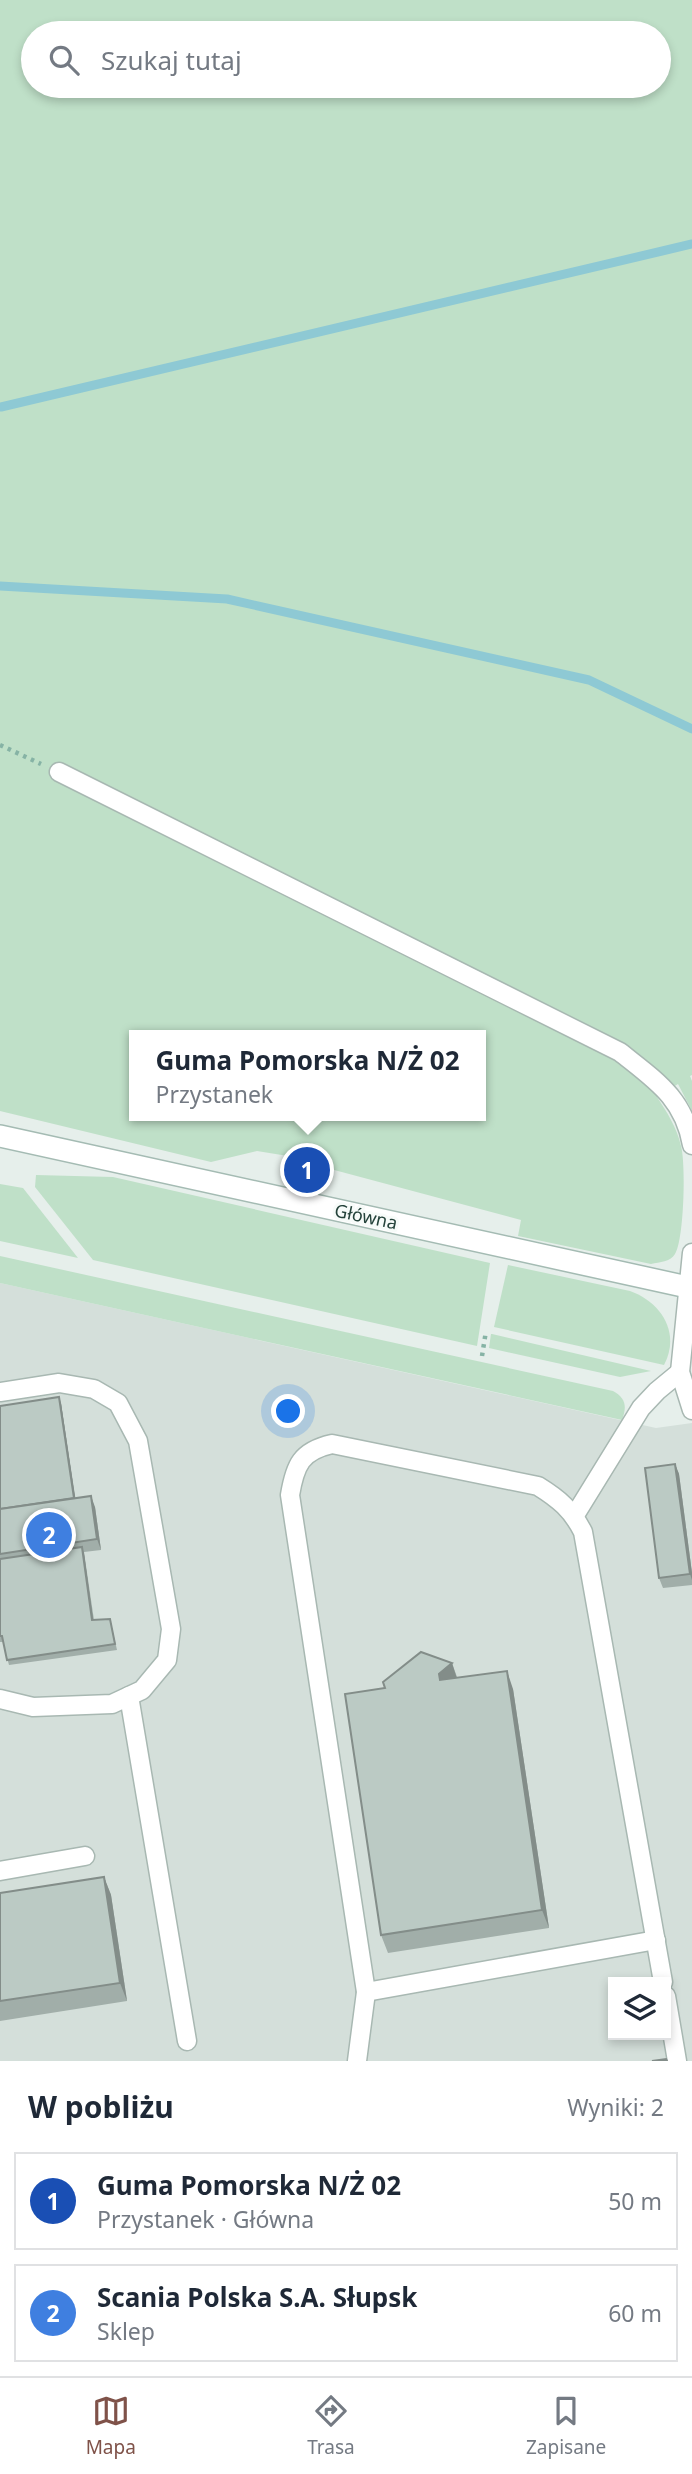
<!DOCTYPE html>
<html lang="pl">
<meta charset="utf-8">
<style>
:root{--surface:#fff;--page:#f2f2f3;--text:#1f2937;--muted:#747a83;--line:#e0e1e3;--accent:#7f5249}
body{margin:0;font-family:"Noto Sans",sans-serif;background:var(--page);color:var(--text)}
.controls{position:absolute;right:21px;bottom:21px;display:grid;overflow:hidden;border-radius:0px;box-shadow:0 4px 10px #0003}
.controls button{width:63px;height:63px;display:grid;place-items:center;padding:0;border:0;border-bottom:2px solid var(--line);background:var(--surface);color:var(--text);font:35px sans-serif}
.you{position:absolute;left:289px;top:1412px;width:24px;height:24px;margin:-18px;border:5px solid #fff;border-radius:50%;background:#1a73e8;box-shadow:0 0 0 10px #1a73e833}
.badge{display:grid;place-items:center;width:46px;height:46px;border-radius:50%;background:var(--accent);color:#fff;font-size:23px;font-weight:700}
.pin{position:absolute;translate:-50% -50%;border:4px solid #fff;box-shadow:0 2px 7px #0006}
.popup{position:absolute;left:129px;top:1030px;width:357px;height:91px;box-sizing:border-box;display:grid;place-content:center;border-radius:0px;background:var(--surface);filter:drop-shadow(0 2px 5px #0005);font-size:23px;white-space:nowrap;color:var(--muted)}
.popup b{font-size:26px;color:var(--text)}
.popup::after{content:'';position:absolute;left:50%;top:100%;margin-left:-14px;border:14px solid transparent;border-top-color:var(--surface)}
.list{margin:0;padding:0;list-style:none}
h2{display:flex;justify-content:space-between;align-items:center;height:91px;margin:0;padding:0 28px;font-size:30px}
h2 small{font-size:23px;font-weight:400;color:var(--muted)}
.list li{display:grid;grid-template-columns:46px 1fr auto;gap:21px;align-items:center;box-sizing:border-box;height:98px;margin:0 14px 14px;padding:0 14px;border:2px solid var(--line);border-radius:0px}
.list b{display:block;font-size:26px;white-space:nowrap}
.list p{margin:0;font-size:23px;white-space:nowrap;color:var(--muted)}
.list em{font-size:23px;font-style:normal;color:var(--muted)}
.icon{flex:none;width:38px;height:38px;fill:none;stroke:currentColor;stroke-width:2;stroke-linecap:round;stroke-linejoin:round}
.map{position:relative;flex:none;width:692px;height:2061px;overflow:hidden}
.search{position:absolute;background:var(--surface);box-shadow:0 4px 10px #0003;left:21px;right:21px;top:21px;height:77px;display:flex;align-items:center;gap:18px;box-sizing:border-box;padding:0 24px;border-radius:38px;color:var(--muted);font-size:26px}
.sheet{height:315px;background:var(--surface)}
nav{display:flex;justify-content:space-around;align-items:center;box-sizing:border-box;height:98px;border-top:2px solid var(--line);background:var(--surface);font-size:19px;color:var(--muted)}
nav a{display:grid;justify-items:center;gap:4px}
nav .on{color:var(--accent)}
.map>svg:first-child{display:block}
</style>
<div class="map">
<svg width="692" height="2061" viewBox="0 0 692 2061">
<rect width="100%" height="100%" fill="#e6efeb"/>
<!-- built -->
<path fill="#d4dfda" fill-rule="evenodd" d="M0 1283 656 1428 692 1423V2061H0ZM613 1982H666V2035H613Z"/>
<!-- green -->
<g fill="#bfe0c8" fill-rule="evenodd">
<path d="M0 0H692V1075L690 1076 692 1081V1111L678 1084 657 1097C667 1112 677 1128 681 1146 686 1164 684 1240 675 1254 670 1262 660 1262 651 1264L518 1236 521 1220 323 1167 328 1153 297 1148 294 1157 257 1151 211 1162 0 1111ZM33 33H659V86H33ZM134 1035H480V1116H134Z"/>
<polygon points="36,1175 113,1177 490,1263 477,1346 93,1260 35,1187"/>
<polygon points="0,1184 23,1188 78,1258 0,1241"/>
<path d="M0 1256 613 1391C626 1398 627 1407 622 1420L0 1283Z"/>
<path d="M508 1265 630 1291C661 1302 681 1333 664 1365L494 1327Z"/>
<polygon points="491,1334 492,1334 651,1371 620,1377 489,1348"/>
</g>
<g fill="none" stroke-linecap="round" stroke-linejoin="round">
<!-- stream -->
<g stroke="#8ec9d4" stroke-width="9">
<polyline points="1,407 692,244"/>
<polyline points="0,586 227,599 589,680 692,729"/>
</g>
<defs>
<g id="service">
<path d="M59 772 620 1052C655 1080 684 1098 692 1145"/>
<polyline points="692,1253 680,1372 692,1410"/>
<polyline points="0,1392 59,1383 94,1389 118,1403 138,1441 171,1629 167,1660 142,1690 112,1704 33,1707 0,1699"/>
<polyline points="575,1515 641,1408 657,1391 680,1372"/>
<polyline points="129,1696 187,2041"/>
<polyline points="0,1871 85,1856"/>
<polyline points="366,1992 656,1940"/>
<polyline points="666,1996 677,2061"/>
<path d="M357 2061 366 1992 290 1495C295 1465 301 1451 332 1444L538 1486C559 1499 572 1510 583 1532L663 1982"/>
</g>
<polyline id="secondary" points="0,1136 692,1288"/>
</defs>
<!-- service casing -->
<use href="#service" stroke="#a8b8b2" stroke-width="21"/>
<!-- secondary casing -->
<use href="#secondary" stroke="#a4bbb3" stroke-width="24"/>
<!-- path -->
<g stroke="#86b3a5" stroke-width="4.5" stroke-dasharray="3.5 5" stroke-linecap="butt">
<polyline points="0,745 41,764"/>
<polyline points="482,1356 486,1331"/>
</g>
<!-- service -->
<use href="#service" stroke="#fff" stroke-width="18"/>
<!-- secondary -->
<use href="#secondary" stroke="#fff" stroke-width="21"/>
</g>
<!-- wall -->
<g fill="#a1aea9">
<polygon points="61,1403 75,1498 95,1507 101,1550 84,1552 94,1620 110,1619 117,1650 9,1665 3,1642 0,1642 0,1406"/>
<polygon points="675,1464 679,1474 692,1573 692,1585 663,1588 659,1578"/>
<polygon points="452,1663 457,1677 513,1689 549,1928 388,1953 381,1935 385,1688"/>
<polygon points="104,1877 111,1895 127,2001 0,2021 0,1893"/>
</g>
<!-- shaded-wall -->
<g fill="#838d89">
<polygon points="59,1397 61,1403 77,1509 75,1503"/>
<polygon points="675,1464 679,1474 692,1573 692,1580 690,1574"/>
<polygon points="91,1496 95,1507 101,1550 97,1539"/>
<polygon points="82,1547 84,1553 94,1626 92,1620"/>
<polygon points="452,1663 458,1682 440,1680 439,1674"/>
<polygon points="507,1671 513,1689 549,1928 542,1910"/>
<polygon points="104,1877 111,1895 127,2001 120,1983"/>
</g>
<!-- building -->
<g fill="#bbcac4" stroke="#838d89" stroke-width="2">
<polygon points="59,1397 74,1498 0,1509 0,1406"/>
<polygon points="675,1464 690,1574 659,1578 645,1468"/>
<polygon points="91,1496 97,1539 0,1554 0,1509"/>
<polygon points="82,1547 92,1620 110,1619 115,1644 7,1660 2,1636 0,1636 0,1559"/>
<polygon points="421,1652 452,1663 439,1674 440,1680 507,1671 542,1910 381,1935 345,1694 385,1688 383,1682"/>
<polygon points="104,1877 120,1983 0,2001 0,1893"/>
<polygon points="666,2059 667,2061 652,2061"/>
</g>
<g text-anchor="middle" stroke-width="6" stroke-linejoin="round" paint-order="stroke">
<!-- street labels -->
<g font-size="18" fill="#24423a" stroke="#f7fbf9">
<text transform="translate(366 1217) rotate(12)" y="6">Główna</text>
</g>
</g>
</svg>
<div class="controls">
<button><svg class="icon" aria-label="layers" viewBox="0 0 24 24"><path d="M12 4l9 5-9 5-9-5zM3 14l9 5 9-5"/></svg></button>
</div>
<div class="you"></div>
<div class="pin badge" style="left:307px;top:1170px;background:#1a4fb4">1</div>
<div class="popup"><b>Guma Pomorska N/Ż 02</b>Przystanek</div>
<div class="pin badge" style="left:49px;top:1535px;background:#3f7fe0">2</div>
<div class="search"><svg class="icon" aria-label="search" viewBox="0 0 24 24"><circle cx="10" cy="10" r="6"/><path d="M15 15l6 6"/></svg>Szukaj tutaj</div>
</div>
<section class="sheet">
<h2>W pobliżu<small>Wyniki: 2</small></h2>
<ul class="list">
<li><span class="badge" style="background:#1a4fb4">1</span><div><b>Guma Pomorska N/Ż 02</b><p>Przystanek · Główna</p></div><em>50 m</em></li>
<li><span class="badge" style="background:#3f7fe0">2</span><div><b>Scania Polska S.A. Słupsk</b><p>Sklep</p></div><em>60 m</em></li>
</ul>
</section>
<nav>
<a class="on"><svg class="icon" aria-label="map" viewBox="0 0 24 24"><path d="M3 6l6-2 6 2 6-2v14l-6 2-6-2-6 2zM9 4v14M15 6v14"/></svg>Mapa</a>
<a><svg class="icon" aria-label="directions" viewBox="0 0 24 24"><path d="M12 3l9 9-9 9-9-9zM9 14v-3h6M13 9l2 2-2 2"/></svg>Trasa</a>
<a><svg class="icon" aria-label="saved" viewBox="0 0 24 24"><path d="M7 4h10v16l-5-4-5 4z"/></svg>Zapisane</a>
</nav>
